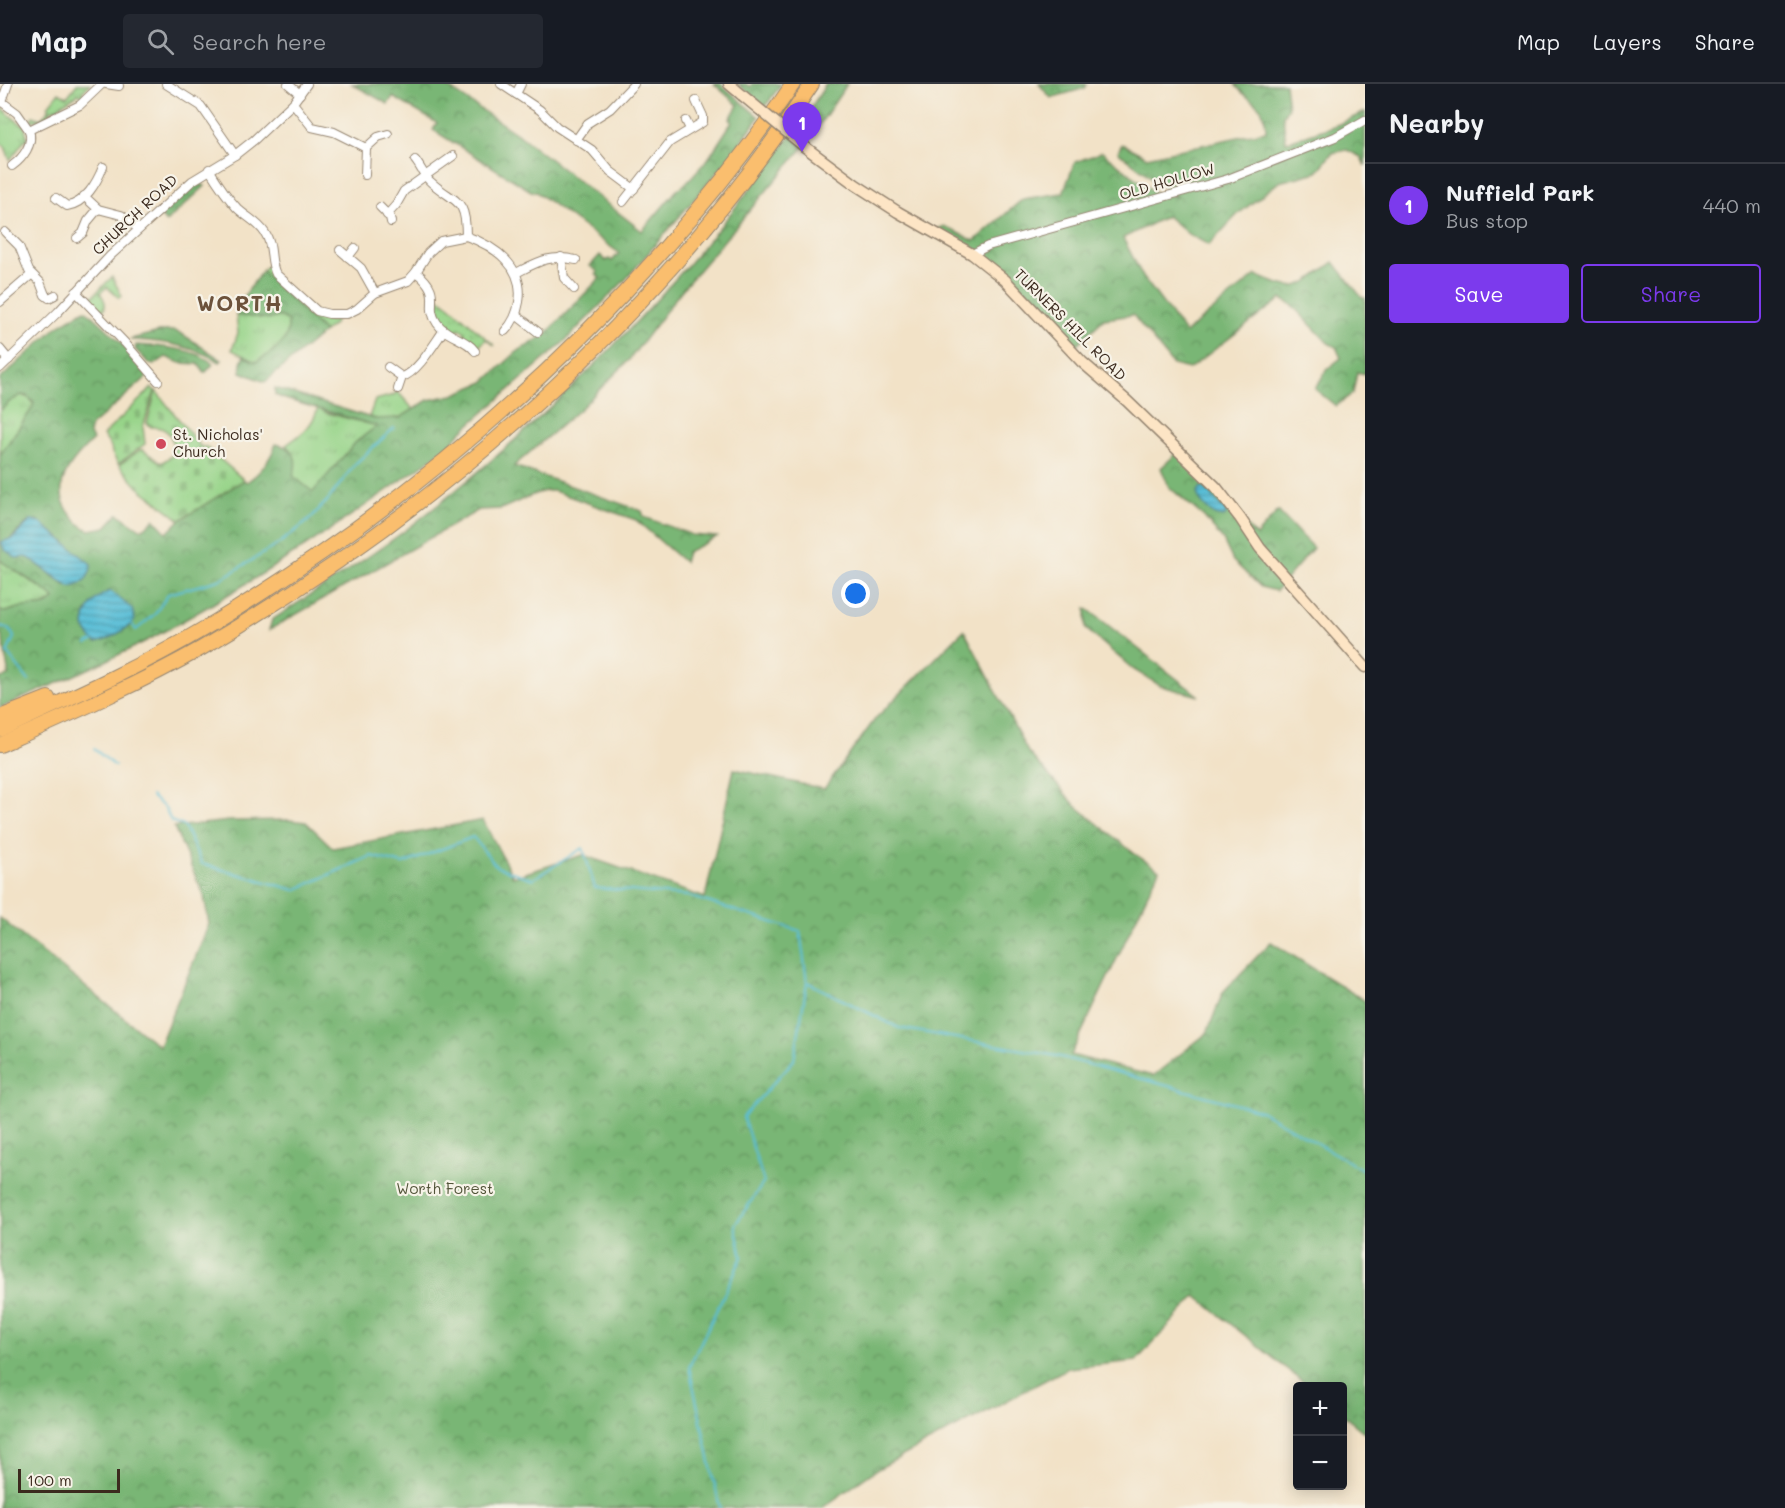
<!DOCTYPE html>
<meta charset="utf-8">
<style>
:root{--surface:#171b24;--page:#242831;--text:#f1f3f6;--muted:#9ea1a6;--line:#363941;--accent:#7c3aed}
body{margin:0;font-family:Mali,sans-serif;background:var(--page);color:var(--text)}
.controls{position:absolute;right:18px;bottom:18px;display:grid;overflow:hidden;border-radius:6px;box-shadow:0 3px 15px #0003}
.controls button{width:54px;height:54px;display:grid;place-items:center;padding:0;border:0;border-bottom:2px solid var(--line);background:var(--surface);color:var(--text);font:30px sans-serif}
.scale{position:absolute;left:18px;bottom:15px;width:102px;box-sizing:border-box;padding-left:6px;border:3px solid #3b2a1e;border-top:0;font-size:16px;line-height:21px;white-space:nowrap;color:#3b2a1e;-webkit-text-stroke:4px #f7f3e8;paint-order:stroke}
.you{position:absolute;left:856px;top:510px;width:21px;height:21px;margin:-15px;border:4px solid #fff;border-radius:50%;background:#1a73e8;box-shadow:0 0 0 9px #1a73e833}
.badge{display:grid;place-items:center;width:39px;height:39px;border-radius:50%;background:var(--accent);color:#fff;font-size:20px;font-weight:700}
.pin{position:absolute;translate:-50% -50px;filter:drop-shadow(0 2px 3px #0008)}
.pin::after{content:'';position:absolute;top:32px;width:21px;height:18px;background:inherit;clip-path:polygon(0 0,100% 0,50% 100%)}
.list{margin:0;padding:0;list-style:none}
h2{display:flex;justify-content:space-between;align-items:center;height:78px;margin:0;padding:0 24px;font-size:26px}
h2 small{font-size:20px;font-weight:400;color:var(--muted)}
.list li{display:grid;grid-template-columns:39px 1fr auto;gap:18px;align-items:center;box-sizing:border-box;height:84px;padding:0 24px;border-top:2px solid var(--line)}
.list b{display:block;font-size:22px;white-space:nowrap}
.list p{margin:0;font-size:20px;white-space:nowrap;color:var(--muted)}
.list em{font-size:20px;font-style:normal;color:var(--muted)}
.actions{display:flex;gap:12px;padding:18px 24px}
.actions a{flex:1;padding:14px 0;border:2px solid var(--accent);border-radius:6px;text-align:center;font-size:21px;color:var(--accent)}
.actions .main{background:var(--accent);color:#fff}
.icon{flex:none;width:33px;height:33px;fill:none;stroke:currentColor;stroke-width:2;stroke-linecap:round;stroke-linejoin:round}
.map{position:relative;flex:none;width:1365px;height:1424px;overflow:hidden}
header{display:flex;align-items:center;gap:36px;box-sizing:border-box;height:84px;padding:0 30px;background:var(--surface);border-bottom:2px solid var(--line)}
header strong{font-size:28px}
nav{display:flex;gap:33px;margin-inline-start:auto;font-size:21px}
.search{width:420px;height:54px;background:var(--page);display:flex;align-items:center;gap:15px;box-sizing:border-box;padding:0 21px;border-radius:6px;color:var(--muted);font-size:22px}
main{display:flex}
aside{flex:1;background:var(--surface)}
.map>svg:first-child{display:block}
</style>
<header>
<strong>Map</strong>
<div class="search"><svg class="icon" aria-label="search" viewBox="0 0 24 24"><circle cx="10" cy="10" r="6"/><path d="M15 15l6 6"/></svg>Search here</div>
<nav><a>Map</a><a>Layers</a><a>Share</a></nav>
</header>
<main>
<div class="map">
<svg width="1365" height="1424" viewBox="0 0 1365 1424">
<defs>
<pattern id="grass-tufts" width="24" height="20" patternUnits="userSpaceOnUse" patternTransform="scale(1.5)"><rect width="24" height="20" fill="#97d489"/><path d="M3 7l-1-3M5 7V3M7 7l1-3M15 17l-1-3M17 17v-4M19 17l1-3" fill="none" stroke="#83b676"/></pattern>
<pattern id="forest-crowns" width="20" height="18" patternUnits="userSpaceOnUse" patternTransform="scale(1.5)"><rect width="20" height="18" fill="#79b675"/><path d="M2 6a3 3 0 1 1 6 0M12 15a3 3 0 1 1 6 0" fill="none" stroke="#64945f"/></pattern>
<pattern id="cemetery-stones" width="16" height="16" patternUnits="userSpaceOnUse" patternTransform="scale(1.5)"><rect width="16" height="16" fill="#97d489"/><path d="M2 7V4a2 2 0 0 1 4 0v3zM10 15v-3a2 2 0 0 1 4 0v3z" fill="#83b676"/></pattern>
<pattern id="water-rules" width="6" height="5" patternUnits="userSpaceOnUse" patternTransform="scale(1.5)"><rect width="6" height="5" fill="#59bed7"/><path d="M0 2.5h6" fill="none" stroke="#4b9bae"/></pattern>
</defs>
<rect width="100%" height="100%" fill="#f7f3e8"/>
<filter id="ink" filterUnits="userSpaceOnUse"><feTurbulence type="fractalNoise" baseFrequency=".0167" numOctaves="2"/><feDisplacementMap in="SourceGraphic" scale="12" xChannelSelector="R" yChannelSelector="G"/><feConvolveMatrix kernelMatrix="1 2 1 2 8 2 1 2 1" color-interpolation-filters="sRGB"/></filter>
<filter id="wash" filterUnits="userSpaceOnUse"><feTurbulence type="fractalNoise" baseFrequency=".008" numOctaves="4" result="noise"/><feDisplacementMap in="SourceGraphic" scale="24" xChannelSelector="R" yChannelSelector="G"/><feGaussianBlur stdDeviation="1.35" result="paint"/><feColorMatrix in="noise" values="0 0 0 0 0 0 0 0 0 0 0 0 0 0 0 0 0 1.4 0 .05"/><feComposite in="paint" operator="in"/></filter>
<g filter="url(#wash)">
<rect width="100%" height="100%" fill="#f2e2c7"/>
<!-- grass -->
<g fill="url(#grass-tufts)" stroke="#697f54" stroke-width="1.5">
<polygon points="77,0 90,0 82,8 85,12 83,14 79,10 59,22 60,27 58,28 56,24 50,27 51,31 41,36 30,37 33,32 41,35 50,24 48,22 59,8 67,13"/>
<path d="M0 23C8 28 16 39 24 41L28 55 25 56 10 76 5 63 0 58Z"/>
<polygon points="268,182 274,195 313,227 314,231 330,237 336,235 334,240 324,248 262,187"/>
<path d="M112 193 122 212 119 214 107 203 100 209C104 214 107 219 104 225L101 227 89 213H92Z"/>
<path d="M438 213 450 222 495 262 486 255 477 265 463 253 465 248 459 244 456 249C442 240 437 230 438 213Z"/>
<path d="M236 231 271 235 281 232 288 237C290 259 274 267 256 278L232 266 238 249Z"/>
<path d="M397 307 414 326C401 335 384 338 369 333L375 316 394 311Z"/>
<polygon points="21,311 31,315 34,322 0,371 0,327 9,318"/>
<path d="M318 324 327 329 377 342 356 358 313 409 293 392V369L286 361C302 350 312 343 318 324Z"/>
<polygon points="0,476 36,501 47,506 53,512 53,517 42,522 22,523 4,528 0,527"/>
</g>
<!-- forest -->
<g fill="url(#forest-crowns)" stroke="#5a704a" stroke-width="1.5" fill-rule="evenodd">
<path d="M352 0H443L523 54 642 147 676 107 685 100 708 75 732 38 730 35 738 21 714 0H721L759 33 727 77 626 195 563 259 461 348 449 362C353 432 255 499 150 555 101 581 50 602 0 624V594L9 592 2 552H0V527L4 528C11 527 18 523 24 523 36 521 46 525 54 515 49 506 12 486 0 476V371L32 325 34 319 27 312 21 311 9 318 0 327V295L58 242 85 226C98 235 144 279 147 293L91 342 89 349 93 356C72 377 47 402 72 432 77 438 82 444 90 446L106 443 118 430 140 445 145 444 154 435 167 449 180 436 244 396 247 398C262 388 270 376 276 360 295 363 299 376 293 392L313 408 356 358 377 342 285 315 275 311V304L375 335 400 334 428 316 453 311 484 298 518 267 545 251 600 194 596 190 598 188 590 182 600 171 606 177 609 175 612 177 619 169 536 108 531 107 433 46 437 39 393 13 388 20ZM37 436 65 458 85 496 77 502H66L29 474 25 473 18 474 10 455 29 437ZM111 507 132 525V540L110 554 96 559 91 554 84 543 86 528Z"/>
<polygon points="738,0 746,0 750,3 752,0 781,0 765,23"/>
<path d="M826 0H847L808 58 681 207 629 276 581 324 514 382 642 427 644 433 692 451 717 453 687 468 684 478 636 436 554 407H545L535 410 501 425 479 426 269 546 272 536C320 504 370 474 415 439 543 339 662 221 760 92 783 62 807 32 826 0Z"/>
<polygon points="1039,0 1087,0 1085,4 1051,14"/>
<path d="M1235 0H1285L1288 23 1283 32 1286 58 1339 40 1365 28V82L1361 73 1347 66 1332 69 1317 88 1279 98 1237 131 1209 161 1188 150 1167 132 1123 154 1143 193 1185 249 1256 191C1298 210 1298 205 1334 178L1362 214H1365V290L1357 288 1353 309 1336 322 1315 305 1327 285 1341 274 1336 263 1328 259 1291 220 1281 215 1189 285 1173 281 1133 231 1104 235 1074 263 1009 193 937 145 944 142 974 157 1023 115 1063 109 1075 78 1102 68 1154 108 1177 113 1118 68 1122 60 1147 73 1266 47C1266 15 1249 21 1235 0Z"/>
<polygon points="202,100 205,102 166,138 160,131 198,101"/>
<path d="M262 187 324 248 265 298 241 288V279L244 272 256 278C274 267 290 259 288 237L280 232 271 235 236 231 242 215Z"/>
<path d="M163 247H175L182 250 222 276 220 278C193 262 164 257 133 256L131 255Z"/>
<path d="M136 261C157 262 197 264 213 280L206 288H204L198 280 180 279 166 273 154 281 150 280 135 265Z"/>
<polygon points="1177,369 1256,452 1278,427 1313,464 1276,507 1261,503 1233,477 1223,456 1204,433 1169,403 1161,384"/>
<polygon points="1086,524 1199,612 1161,602 1134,586 1086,545"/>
<polygon points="964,546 1028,668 1076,722 1135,770 1159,786 1071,971 1153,992 1207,949 1223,908 1271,858 1365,917 1365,1349 1343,1331 1342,1302 1308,1302 1196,1212 1136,1277 1068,1284 876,1386 822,1424 0,1424 0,834 159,962 209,840 204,812 174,743 229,737 289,736 306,738 333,764 483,736 513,793 583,771 705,814 734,685 824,705 876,634"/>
</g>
<!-- cemetery -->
<g fill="url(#cemetery-stones)" stroke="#697f54" stroke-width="1.5">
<polygon points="152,304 155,307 143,343 145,360 118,380 112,369 111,363 103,351"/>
<path d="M156 307 201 363H206L244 396 180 436 138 403 119 381 140 366H143L161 379 172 372C176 355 169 342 151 343L147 339Z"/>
</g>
<!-- water -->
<g fill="url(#water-rules)" stroke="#4a747a" stroke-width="1.5">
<path d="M1201 403 1205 404 1227 429 1224 433C1212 433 1200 419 1197 409Z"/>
<path d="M31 436 41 439 91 480C92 492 81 503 69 503L29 474 25 473 16 474 4 465 1 458 13 454Z"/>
<path d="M111 507 132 525 135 536C129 544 107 557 96 559L91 554 84 543C84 526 95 512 111 507Z"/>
</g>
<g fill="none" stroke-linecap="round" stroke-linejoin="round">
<!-- stream -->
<g stroke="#59bed7" stroke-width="2">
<polyline points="132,540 136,546 155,530 168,510 219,496 277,461 308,437 328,416 355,380 394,344"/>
<path d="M0 542C7 543 11 546 14 553L7 569 29 597"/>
<polyline points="87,560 93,557"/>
<polyline points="94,665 115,682"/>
<polyline points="151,712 165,724 171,737 184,742 202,780 295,806 371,772 403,780 473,753 497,783 533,795 583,764 595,804 688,812 800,847 807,898 794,976 743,1033 764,1098 735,1141 742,1173 689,1283 720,1424"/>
<polyline points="807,898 899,944 1057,972 1261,1027 1365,1087"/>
</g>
</g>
</g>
<g filter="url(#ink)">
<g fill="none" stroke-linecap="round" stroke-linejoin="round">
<defs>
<g id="street">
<polyline points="8,0 2,18 17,29 29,46"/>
<polyline points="106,0 119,2"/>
<polyline points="166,0 201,22 235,71"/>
<polyline points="288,0 300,10"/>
<polyline points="501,0 540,26 557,43 592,66 610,87 634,105"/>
<polyline points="516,10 521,0"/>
<polyline points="293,19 312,43 334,48 366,64"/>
<polyline points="686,37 690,45"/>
<polyline points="576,56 588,39 610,25 634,0"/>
<path d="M415 76C421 83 424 93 432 99 456 120 466 113 466 152"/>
<path d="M12 82C23 74 34 60 29 46L80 21 102 0"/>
<path d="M209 85C217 98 226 112 237 124 246 133 258 138 265 149 274 162 269 177 276 190L317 227 329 230H347L357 225 375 209 408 197 416 188 428 169 441 157 466 152C495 162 525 183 519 218 517 230 513 239 505 247"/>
<polyline points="365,91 366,64 378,53 388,50"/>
<polyline points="84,112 98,125 121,131 139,145"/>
<path d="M56 114 67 122C85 120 97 98 103 83"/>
<polyline points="623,118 670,58 703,38 703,32 696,17"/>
<polyline points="380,123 390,133 391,138"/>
<polyline points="387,131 396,121 404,107 453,72"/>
<polyline points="5,148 19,162 29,187 40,198 45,211 49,214 55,211"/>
<polyline points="77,154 83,149 88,137 98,125"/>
<polyline points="340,166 361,184 375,209"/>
<polyline points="972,170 988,162 1228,95 1335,53 1365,36"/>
<polyline points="348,173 355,164"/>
<polyline points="561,173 564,194 574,205"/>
<path d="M416 188C445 211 423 219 437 239 446 253 466 254 475 267"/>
<path d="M516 189C538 178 550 170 576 176"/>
<polyline points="76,208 125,259 158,297"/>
<polyline points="0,218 31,191"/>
<polyline points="516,231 538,248"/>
<polyline points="0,265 9,276"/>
<path d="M388 283 402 293C417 289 434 260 444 246"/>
<polyline points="0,284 58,228 110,172 192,97 235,71 254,56 293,19 307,0"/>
<polyline points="398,305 402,293"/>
</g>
<g id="secondary">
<polyline points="729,0 742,11"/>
<polyline points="805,63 856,101 898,128 972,170 1005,196 1082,278 1127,317 1216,403 1240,434 1260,464 1365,583"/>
</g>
<g id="highway">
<polyline points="0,633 48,614"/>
<path d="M0 646C70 614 140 583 205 544 377 441 533 314 665 164 711 112 754 58 793 0"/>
<path d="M0 661C68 631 137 601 202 564 442 424 659 233 812 0"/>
</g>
</defs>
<!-- street casing -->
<use href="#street" stroke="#968672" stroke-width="10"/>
<!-- secondary casing -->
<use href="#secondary" stroke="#968672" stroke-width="13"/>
<!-- highway casing -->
<use href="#highway" stroke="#968672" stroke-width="16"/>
<!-- street -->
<use href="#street" stroke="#fff" stroke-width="8"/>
<!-- secondary -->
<use href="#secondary" stroke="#fde5c5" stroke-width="10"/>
<!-- highway -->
<use href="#highway" stroke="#fabe6e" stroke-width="14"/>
<defs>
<polyline id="secondary-bridge" points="742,11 805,63"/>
</defs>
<!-- secondary-bridge casing -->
<use href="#secondary-bridge" stroke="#968672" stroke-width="13" stroke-linecap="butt"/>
<!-- secondary-bridge -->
<use href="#secondary-bridge" stroke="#fde5c5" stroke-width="10"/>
</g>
</g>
<!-- markers -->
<circle fill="#d1495b" stroke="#f7f3e8" stroke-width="2" cx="161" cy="360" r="6"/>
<g text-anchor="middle" stroke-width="4.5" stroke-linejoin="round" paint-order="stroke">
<!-- street labels -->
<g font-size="15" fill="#3b2a1e" stroke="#f7f3e8">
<text transform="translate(1167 98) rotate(-16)" y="5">OLD HOLLOW</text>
<text transform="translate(135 131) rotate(-43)" y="5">CHURCH ROAD</text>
<text transform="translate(1070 241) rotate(45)" y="5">TURNERS HILL ROAD</text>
</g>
<!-- poi labels -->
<g font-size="15" fill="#3b2a1e" stroke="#f7f3e8" text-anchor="start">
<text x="173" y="356">St. Nicholas'<tspan x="173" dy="17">Church</tspan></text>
</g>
<!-- park labels -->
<g font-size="15" fill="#525439" stroke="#f7f3e8">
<text x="445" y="1110">Worth Forest</text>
</g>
<!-- district labels -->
<g font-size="21" font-weight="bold" letter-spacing="1.5" fill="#6c523b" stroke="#f7f3e8">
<text x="240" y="227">WORTH</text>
</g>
</g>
</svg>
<div class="controls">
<button>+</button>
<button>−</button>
</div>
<div class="scale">100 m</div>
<div class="you"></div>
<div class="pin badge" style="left:802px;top:68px">1</div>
</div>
<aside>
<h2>Nearby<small></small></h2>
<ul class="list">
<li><span class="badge">1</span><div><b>Nuffield Park</b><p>Bus stop</p></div><em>440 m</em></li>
</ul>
<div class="actions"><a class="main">Save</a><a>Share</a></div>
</aside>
</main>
